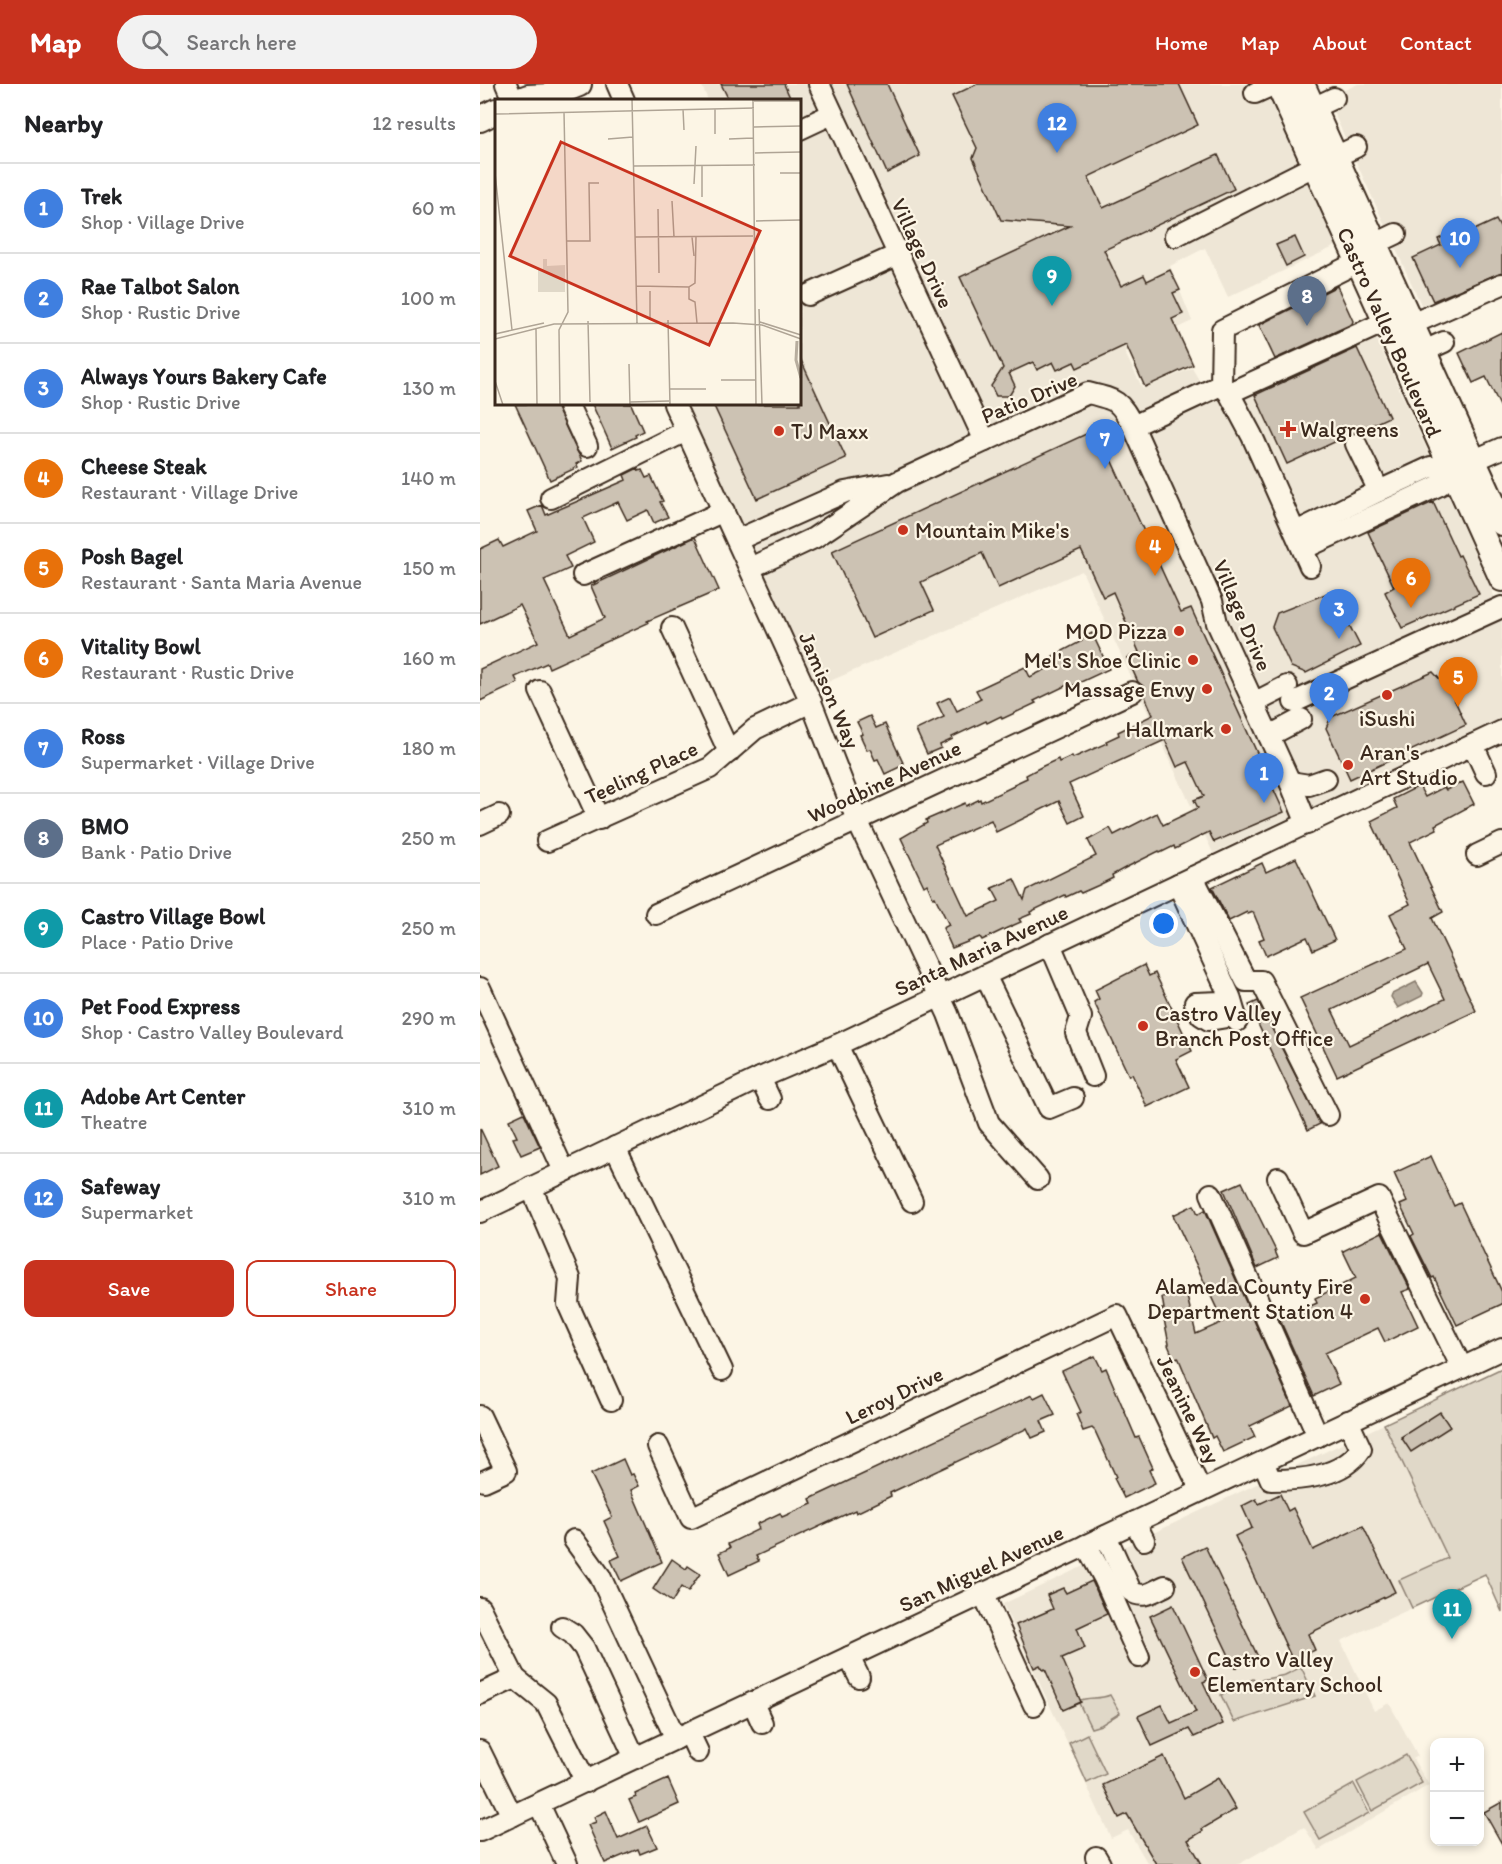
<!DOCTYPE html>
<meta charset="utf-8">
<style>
:root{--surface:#fff;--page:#f2f2f2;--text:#202124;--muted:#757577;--line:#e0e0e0;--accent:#c8321e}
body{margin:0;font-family:Itim,sans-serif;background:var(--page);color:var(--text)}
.controls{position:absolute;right:18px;bottom:18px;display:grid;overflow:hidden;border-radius:12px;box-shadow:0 3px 9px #0003}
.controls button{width:54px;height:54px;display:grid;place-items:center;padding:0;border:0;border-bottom:2px solid var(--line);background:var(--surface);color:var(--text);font:30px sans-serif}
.you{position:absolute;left:684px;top:840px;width:21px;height:21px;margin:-15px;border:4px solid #fff;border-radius:50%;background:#1a73e8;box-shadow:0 0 0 9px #1a73e833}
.badge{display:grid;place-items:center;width:39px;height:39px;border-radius:50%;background:var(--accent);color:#fff;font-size:20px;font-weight:700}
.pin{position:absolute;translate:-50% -50px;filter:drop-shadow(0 2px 3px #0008)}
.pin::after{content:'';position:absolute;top:32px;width:21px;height:18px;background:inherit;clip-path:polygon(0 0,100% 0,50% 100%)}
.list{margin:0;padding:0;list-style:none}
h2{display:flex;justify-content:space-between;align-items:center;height:78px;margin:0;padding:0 24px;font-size:26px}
h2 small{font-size:20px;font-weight:400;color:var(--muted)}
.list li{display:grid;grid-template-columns:39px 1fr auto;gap:18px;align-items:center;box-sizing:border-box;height:90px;padding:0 24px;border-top:2px solid var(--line)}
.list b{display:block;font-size:22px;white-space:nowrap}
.list p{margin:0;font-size:20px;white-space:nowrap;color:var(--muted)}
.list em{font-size:20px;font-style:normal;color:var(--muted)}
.actions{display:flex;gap:12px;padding:18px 24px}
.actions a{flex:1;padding:14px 0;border:2px solid var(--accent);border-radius:12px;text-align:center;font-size:21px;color:var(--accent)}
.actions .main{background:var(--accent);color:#fff}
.icon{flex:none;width:33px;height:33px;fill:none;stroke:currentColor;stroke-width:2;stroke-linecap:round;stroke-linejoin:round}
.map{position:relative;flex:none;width:1022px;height:1780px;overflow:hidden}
header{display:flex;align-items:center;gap:36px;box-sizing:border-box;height:84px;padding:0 30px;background:var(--accent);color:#fff}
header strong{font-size:28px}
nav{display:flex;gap:33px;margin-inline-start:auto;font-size:21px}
.search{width:420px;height:54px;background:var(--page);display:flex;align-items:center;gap:15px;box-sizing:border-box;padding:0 21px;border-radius:33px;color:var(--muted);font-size:22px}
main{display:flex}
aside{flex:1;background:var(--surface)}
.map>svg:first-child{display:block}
</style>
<header>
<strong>Map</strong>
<div class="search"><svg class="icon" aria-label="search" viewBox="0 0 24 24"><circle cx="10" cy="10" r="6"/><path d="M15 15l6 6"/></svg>Search here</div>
<nav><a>Home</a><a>Map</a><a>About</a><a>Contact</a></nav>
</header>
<main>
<aside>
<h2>Nearby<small>12 results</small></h2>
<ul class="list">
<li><span class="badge" style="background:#3f7fe0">1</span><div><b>Trek</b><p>Shop · Village Drive</p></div><em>60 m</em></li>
<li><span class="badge" style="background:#3f7fe0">2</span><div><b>Rae Talbot Salon</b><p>Shop · Rustic Drive</p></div><em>100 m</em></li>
<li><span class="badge" style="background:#3f7fe0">3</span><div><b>Always Yours Bakery Cafe</b><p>Shop · Rustic Drive</p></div><em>130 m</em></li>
<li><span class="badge" style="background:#e8710a">4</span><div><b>Cheese Steak</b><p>Restaurant · Village Drive</p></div><em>140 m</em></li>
<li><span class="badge" style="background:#e8710a">5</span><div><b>Posh Bagel</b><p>Restaurant · Santa Maria Avenue</p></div><em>150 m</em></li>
<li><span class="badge" style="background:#e8710a">6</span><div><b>Vitality Bowl</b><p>Restaurant · Rustic Drive</p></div><em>160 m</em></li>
<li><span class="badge" style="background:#3f7fe0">7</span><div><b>Ross</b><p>Supermarket · Village Drive</p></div><em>180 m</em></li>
<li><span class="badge" style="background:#5c6f8a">8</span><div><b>BMO</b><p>Bank · Patio Drive</p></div><em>250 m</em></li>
<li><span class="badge" style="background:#0f9aa8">9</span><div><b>Castro Village Bowl</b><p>Place · Patio Drive</p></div><em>250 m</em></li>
<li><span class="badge" style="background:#3f7fe0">10</span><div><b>Pet Food Express</b><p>Shop · Castro Valley Boulevard</p></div><em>290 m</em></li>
<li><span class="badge" style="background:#0f9aa8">11</span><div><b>Adobe Art Center</b><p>Theatre</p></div><em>310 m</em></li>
<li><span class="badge" style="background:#3f7fe0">12</span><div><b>Safeway</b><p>Supermarket</p></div><em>310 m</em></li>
</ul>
<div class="actions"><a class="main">Save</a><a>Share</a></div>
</aside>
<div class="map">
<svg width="1022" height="1780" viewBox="0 0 1022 1780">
<rect width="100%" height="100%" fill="#fcf5e5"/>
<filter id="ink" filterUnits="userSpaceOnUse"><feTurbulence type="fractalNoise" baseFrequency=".0167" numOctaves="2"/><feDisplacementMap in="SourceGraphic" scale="12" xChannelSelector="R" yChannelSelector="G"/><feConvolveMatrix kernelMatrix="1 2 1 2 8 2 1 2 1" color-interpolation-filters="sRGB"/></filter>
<g filter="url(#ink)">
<!-- built -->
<g fill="#eee6d6">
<polygon points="221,0 784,0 858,161 748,213 725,164 690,182 712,237 645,269 663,305 712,284 731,317 895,252 1022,529 1022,635 733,769 602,487 334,604 205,320 320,320 320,16 228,16"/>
<polygon points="878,0 1022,0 1022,204 949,238 847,14"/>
<polygon points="904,1340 967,1474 919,1496 932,1524 861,1557 894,1627 909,1619 938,1672 933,1675 949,1701 839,1766 824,1743 759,1780 668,1780 648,1746 631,1754 523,1520"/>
</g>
<!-- green -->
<g fill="#e0d8c8" stroke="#8e8173" stroke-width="1.5">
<polygon points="1022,1284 1022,1528 1005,1490 932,1524 919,1496 968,1474 904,1340"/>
<polygon points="821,1583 835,1612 754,1638 741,1611 773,1595 775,1597 805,1591"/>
<path d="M630 1611 640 1629 621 1641 611 1644 598 1617C609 1612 619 1616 630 1611Z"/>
<polygon points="607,1650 626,1690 607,1699 589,1659"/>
<polygon points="926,1671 942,1699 892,1727 877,1698"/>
<polygon points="874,1700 889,1729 840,1756 824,1728"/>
</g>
<!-- water -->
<polygon fill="#b7ad9e" stroke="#85796b" stroke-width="1.5" points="936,898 943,909 942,912 918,924 911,913 912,910"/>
<!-- building -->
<g fill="#ccc2b3" stroke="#3b2a1e" stroke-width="1.5" fill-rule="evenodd">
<polygon points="241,0 304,0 311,16 249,16"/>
<polygon points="367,0 407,0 440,72 407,89"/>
<polygon points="497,0 699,0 718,41 608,93 623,124 738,71 754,105 624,166 641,202 664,191 667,197 690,186 700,206 693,209 703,230 692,235 713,281 665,303 646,261 597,284 594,278 577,286 573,278 557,286 553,278 529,289 535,302 529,312 516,312 511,302 523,284 480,193 590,142 521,136 493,74 497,64 472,12"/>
<polygon points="1016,136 1022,147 1022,188 953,217 933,174 961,161 958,155 975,147 977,154"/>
<polygon points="815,153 824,173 806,182 796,161"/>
<polygon points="857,202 873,237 872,240 795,275 779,241"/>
<polygon points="1022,248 1022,326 1006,293 993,299 979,269"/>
<polygon points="877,264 909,333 807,380 775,311"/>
<polygon points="320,274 366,374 277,415 233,320 320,320"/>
<polygon points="35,320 75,320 102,377 96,380 98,383 70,396"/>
<polygon points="112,320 151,320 163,347 155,351 156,353 132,364"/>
<path d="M617 345 701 528 711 524 804 728 734 758 729 748 695 765 694 762 680 769 679 767 645 784 632 791 633 794 619 801 601 809 599 807 586 813 585 811 550 828 551 830 539 835 541 838 527 844 502 856 500 853 472 864 463 844 469 841 455 813 453 814 447 800 444 802 421 754 447 739 446 736 485 719 486 722 500 715 501 718 534 702V700L547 694 546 691 563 682 578 675 579 678 592 672 593 674 627 659 626 657 639 651 638 648 673 631 664 610 663 602 658 598 647 574 659 568 633 508 623 513 601 466 518 504 502 469 441 498 454 526 392 554 352 467ZM685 656 697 683 708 678 724 712 714 716 718 724 683 741 677 729 634 751 630 744 608 756 616 772 547 806 544 816 534 795 512 804 519 817 488 832 455 761 511 736 516 748 579 717 590 739 604 732 589 700Z"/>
<polygon points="158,384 159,387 162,386 166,394 171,392 183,417 180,418 188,433 174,439 168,426 147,436 138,418 103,434 114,458 85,472 91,484 64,496 90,551 125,534 111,502 215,453 239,506 167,537 168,539 69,584 67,579 35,593 38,599 0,617 0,585 58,558 40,521 0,540 0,465 19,456 23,463 57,447 48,427 62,421 66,431 146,396 144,391"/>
<polygon points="953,418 978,472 980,471 999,510 922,544 905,508 914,503 888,448"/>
<polygon points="848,509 857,529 862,527 880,562 826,589 811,583 792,543 797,529"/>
<polygon points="612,549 629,585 588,604 587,601 554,617 556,619 522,635 521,632 507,639 506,637 472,653 473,655 460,661 461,664 447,670 436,646 464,633 457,619 470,613 477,627 501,615 496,606 509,600 545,583 550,593 577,580 573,572 602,557 601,555"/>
<polygon points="953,588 970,606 986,641 870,695 846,644 851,633"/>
<polygon points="390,632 396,644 405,640 424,681 405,690 398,675 395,676 390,665 387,666 380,651 383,650 377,638"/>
<path d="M983 698 994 720 955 741 957 745 930 758 963 828 952 834 996 927 857 992 820 914 927 865 910 830 930 820 891 737 917 724 913 715 939 702 945 713 964 703 966 706ZM948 880 965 915 869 961 852 926Z"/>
<polygon points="816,774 855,856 833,866 827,853 786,872 779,856 784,854 773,828 768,830 767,828 749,837 732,803 782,779 786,788"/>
<polygon points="664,881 669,892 675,889 712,967 696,975 709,1003 667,1023 652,990 649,992 614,918 619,915 615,906"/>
<polygon points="778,917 840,1040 828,1046 769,921"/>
<polygon points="44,1029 60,1063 41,1071 33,1054 37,1053 29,1036"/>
<polygon points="0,1044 18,1082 0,1091"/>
<polygon points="951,1072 974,1122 980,1119 1022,1208 1022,1220 977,1241 954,1193 952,1194 931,1152 934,1150 920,1121 927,1118 914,1089"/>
<polygon points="762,1098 796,1167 795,1167 798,1174 777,1184 744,1106"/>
<polygon points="714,1121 718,1130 725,1126 812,1322 770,1342 775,1353 743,1368 735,1352 732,1354 698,1273 694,1275 688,1261 689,1260 682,1225 684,1225 682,1213 706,1208 716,1250 743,1238 693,1131"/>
<polygon points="902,1148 930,1205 922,1208 938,1242 905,1258 898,1244 845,1269 859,1300 834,1312 800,1236 837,1219 835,1214 876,1194 863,1167"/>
<polygon points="615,1272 622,1286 626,1284 656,1354 659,1353 673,1384 669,1386 675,1399 644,1414 634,1394 636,1393 615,1347 612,1344 603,1347 596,1330 601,1328 582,1287"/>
<polygon points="564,1309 575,1331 561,1337 566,1348 552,1354 547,1344 546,1345 410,1409 411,1412 376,1429 375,1426 276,1472 279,1477 249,1491 239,1469 250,1464 248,1460 279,1445 277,1440 300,1429 302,1433 332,1420 330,1415 552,1311 554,1314"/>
<polygon points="960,1328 970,1343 931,1368 921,1353"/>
<polygon points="143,1375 150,1391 153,1390 159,1402 151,1406 182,1478 141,1497 131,1476 140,1472 124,1437 132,1433 111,1390"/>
<polygon points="800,1410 808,1427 813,1424 833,1466 883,1442 915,1508 828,1550 835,1566 813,1577 755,1452 772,1444 762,1422 776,1415 779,1420"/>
<polygon points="725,1462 778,1573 755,1584 702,1473"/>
<polygon points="192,1475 206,1485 208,1482 220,1490 208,1508 201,1503 192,1518 173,1505"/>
<polygon points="612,1497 627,1530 597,1544 605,1564 582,1574 601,1618 583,1626 565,1585 563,1586 560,1581 554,1584 536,1541 573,1525 567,1511 583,1504 586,1509"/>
<polygon points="693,1521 728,1596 723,1598 743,1640 714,1653 709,1645 672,1662 658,1632 682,1621 691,1639 716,1628 670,1532"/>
<polygon points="684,1672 704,1714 738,1694 756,1725 722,1745 723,1747 708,1756 722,1780 676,1780 647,1730 639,1734 623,1701"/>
<polygon points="188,1695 199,1720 159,1738 149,1716 156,1713 155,1710"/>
<polygon points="1022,1718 1022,1760 1004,1728"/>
<polygon points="126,1727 138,1755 167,1742 177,1763 160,1770 158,1765 125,1779 108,1741 116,1738 114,1733"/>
</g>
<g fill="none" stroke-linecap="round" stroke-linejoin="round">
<defs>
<g id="minor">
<polyline points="26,0 33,16"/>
<polyline points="137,0 144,16"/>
<polyline points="339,0 505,357"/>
<polyline points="775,9 795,0"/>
<polyline points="833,24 854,14"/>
<polyline points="320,45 352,30"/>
<polyline points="855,73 876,63"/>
<polyline points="695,152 834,82"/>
<polyline points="328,211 417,171"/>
<polyline points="932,240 1022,200"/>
<polyline points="944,267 964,258"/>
<polyline points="741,301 749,309 772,352 830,482"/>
<polyline points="749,309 905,238"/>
<polyline points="90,320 89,323 107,362"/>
<polyline points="194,320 331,618 377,736 468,930 509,1039 558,1095"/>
<polyline points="653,342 732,517 737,539 810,698 827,740"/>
<polyline points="876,360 899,407"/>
<polyline points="71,414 206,347"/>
<polyline points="816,448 899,407 951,383 972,386"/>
<polyline points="257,456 365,408 408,400"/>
<polyline points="823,465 960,401 972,386 1022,364"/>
<path d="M270 484 334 454 417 398 608 309C637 316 639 316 653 342L741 301 742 246 878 178 895 160 916 150"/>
<polyline points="103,491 244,427"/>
<polyline points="192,544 249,668"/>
<polyline points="60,607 119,735"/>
<polyline points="814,618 1022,523"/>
<polyline points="774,619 807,602"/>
<polyline points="789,652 821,635"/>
<polyline points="993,661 1006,689"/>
<polyline points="810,698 829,701 846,695"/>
<polyline points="0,740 19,731"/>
<polyline points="67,757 230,684 275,645 331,618"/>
<polyline points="997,771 1022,759"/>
<polyline points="713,793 766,897 781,897 848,1031"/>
<polyline points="698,800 750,913 757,937"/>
<polyline points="176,830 652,608"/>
<polyline points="570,860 601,933 596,949 613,992"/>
<polyline points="505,891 569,1024 593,1014"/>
<polyline points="0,904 84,1087"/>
<polyline points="715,919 741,918 750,913"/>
<polyline points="721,931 729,936 747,933 755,930"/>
<polyline points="357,961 432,1117"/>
<polyline points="280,994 290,1015"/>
<polyline points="135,1063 242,1286"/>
<polyline points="798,1094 823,1149 899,1114 982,1284"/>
<polyline points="51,1103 90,1194 88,1220 131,1316"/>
<polyline points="731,1110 838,1352"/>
<polyline points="0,1128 280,994 357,961 1022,647"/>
<polyline points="0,1332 26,1387 4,1397"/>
<polyline points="178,1362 211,1434 637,1231 721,1407"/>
<path d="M783 1378 791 1396C822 1396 863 1393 881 1365L868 1337"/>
<polyline points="655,1438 664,1456"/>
<path d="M626 1452 651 1507C663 1516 674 1507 685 1502"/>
<polyline points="94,1456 120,1492 196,1655"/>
<polyline points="606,1461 624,1494 659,1573"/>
<polyline points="503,1509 554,1621"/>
<polyline points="0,1524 35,1594 66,1619 106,1698"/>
<polyline points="82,1543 93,1550 104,1564 155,1674"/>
<polyline points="369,1573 379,1593"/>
<polyline points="0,1610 35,1594"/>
<polyline points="273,1619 282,1639"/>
<polyline points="209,1649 218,1668"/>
<polyline points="0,1667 32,1732"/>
<polyline points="59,1720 87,1780"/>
<polyline points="0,1747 1022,1265"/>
<polyline points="616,1773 620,1780"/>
</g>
<g id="major">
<polyline points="798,0 1022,495"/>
<polyline points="822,0 1022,439"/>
<polyline points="40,16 48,13 69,12 99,0"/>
<polyline points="0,35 16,27"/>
</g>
</defs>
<!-- minor casing -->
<use href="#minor" stroke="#3b2a1e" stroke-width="24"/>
<!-- major casing -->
<use href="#major" stroke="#3b2a1e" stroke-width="28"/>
<!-- minor -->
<use href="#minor" stroke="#fcf5e5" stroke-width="20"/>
<!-- major -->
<use href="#major" stroke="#fcf5e5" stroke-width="24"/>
</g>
</g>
<!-- markers -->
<g fill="#c8321e" stroke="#fcf5e5" stroke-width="2">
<path d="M805 336h6v6h6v6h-6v6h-6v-6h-6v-6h6z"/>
<circle cx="299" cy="347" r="6"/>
<circle cx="423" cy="446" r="6"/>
<circle cx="699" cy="547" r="6"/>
<circle cx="713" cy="576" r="6"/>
<circle cx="727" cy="605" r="6"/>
<circle cx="907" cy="611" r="6"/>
<circle cx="746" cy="645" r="6"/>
<circle cx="868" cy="681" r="6"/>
<circle cx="663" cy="942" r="6"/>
<circle cx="885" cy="1215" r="6"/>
<circle cx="715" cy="1588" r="6"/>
</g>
<g text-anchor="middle" stroke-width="4.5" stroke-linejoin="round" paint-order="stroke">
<!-- street labels -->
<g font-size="22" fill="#3b2a1e" stroke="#fcf5e5">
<text transform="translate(443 169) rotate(65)" y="8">Village Drive</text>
<text transform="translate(910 248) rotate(66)" y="8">Castro Valley Boulevard</text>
<text transform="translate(549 313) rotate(-23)" y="8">Patio Drive</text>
<text transform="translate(763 531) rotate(67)" y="8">Village Drive</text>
<text transform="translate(350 606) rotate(67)" y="8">Jamison Way</text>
<text transform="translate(161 688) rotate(-25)" y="8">Teeling Place</text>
<text transform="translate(404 697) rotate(-25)" y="8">Woodbine Avenue</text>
<text transform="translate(501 866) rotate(-25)" y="8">Santa Maria Avenue</text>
<text transform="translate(414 1311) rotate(-26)" y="8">Leroy Drive</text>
<text transform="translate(709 1325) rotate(64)" y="8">Jeanine Way</text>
<text transform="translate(501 1484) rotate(-25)" y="8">San Miguel Avenue</text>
</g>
<!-- poi labels -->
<g font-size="22" fill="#3b2a1e" stroke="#fcf5e5" text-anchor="start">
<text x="820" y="353">Walgreens</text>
<text x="311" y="355">TJ Maxx</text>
<text x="435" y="454">Mountain Mike's</text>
<text x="687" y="555" text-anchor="end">MOD Pizza</text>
<text x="701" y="584" text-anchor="end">Mel's Shoe Clinic</text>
<text x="715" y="613" text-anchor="end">Massage Envy</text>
<text x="907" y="642" text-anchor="middle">iSushi</text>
<text x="734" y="653" text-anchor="end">Hallmark</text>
<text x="880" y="676">Aran's<tspan x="880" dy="25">Art Studio</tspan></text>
<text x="675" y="937">Castro Valley<tspan x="675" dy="25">Branch Post Office</tspan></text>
<text x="873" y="1210" text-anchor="end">Alameda County Fire<tspan x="873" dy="25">Department Station 4</tspan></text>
<text x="727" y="1583">Castro Valley<tspan x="727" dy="25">Elementary School</tspan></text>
</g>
</g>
<!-- overview -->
<g transform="translate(15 15)">
<rect width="306" height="306" fill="#fcf5e5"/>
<path d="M48 160H52V167L70 166V193H43V170H48Z" fill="#e0d8c8"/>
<path fill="none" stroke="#b7ad9e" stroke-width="3" d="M302 242 301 261 306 279"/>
<path fill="none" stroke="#afa495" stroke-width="1.5" d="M137 0 142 224M258 0 261 306M259 2H306M188 10 189 31M220 10V35M0 15 259 9M259 28 306 27M113 40 138 38M234 40 258 39M260 54 306 53M138 67 260 66M207 67V98M0 74 17 231M285 74H306M199 85 201 47M177 102 179 138M163 110 164 174M261 122 306 121M140 138 258 137M197 138 199 157M201 138 200 184 194 188V200L200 203 202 224M72 142H95L94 84H104M141 187 194 188M155 192V221M264 210 267 306M173 221 175 306M93 222 95 303M265 223 306 236M41 230 42 306M0 235 49 224M0 240 59 225 238 224 267 226 306 240M134 265 135 306M226 281H261M0 282 8 306M174 290H211M135 303 174 302M65 306 64 231 73 213 69 13"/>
<path fill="#c8321e" fill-opacity="0.15" stroke="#c8321e" stroke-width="3" d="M66 43 265 132 214 246 15 157Z"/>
<rect width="306" height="306" fill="none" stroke="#3b2a1e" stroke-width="3"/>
</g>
</svg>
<div class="controls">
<button>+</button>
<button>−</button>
</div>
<div class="you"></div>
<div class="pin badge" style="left:784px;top:719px;background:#3f7fe0">1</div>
<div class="pin badge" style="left:849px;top:639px;background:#3f7fe0">2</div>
<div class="pin badge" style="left:859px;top:555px;background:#3f7fe0">3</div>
<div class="pin badge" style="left:675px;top:492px;background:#e8710a">4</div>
<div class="pin badge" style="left:978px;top:623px;background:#e8710a">5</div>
<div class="pin badge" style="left:931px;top:524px;background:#e8710a">6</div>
<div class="pin badge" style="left:625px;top:385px;background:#3f7fe0">7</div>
<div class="pin badge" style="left:827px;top:242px;background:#5c6f8a">8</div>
<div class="pin badge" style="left:572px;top:222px;background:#0f9aa8">9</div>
<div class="pin badge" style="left:980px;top:184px;background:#3f7fe0">10</div>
<div class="pin badge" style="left:972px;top:1555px;background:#0f9aa8">11</div>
<div class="pin badge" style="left:577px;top:69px;background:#3f7fe0">12</div>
</div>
</main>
